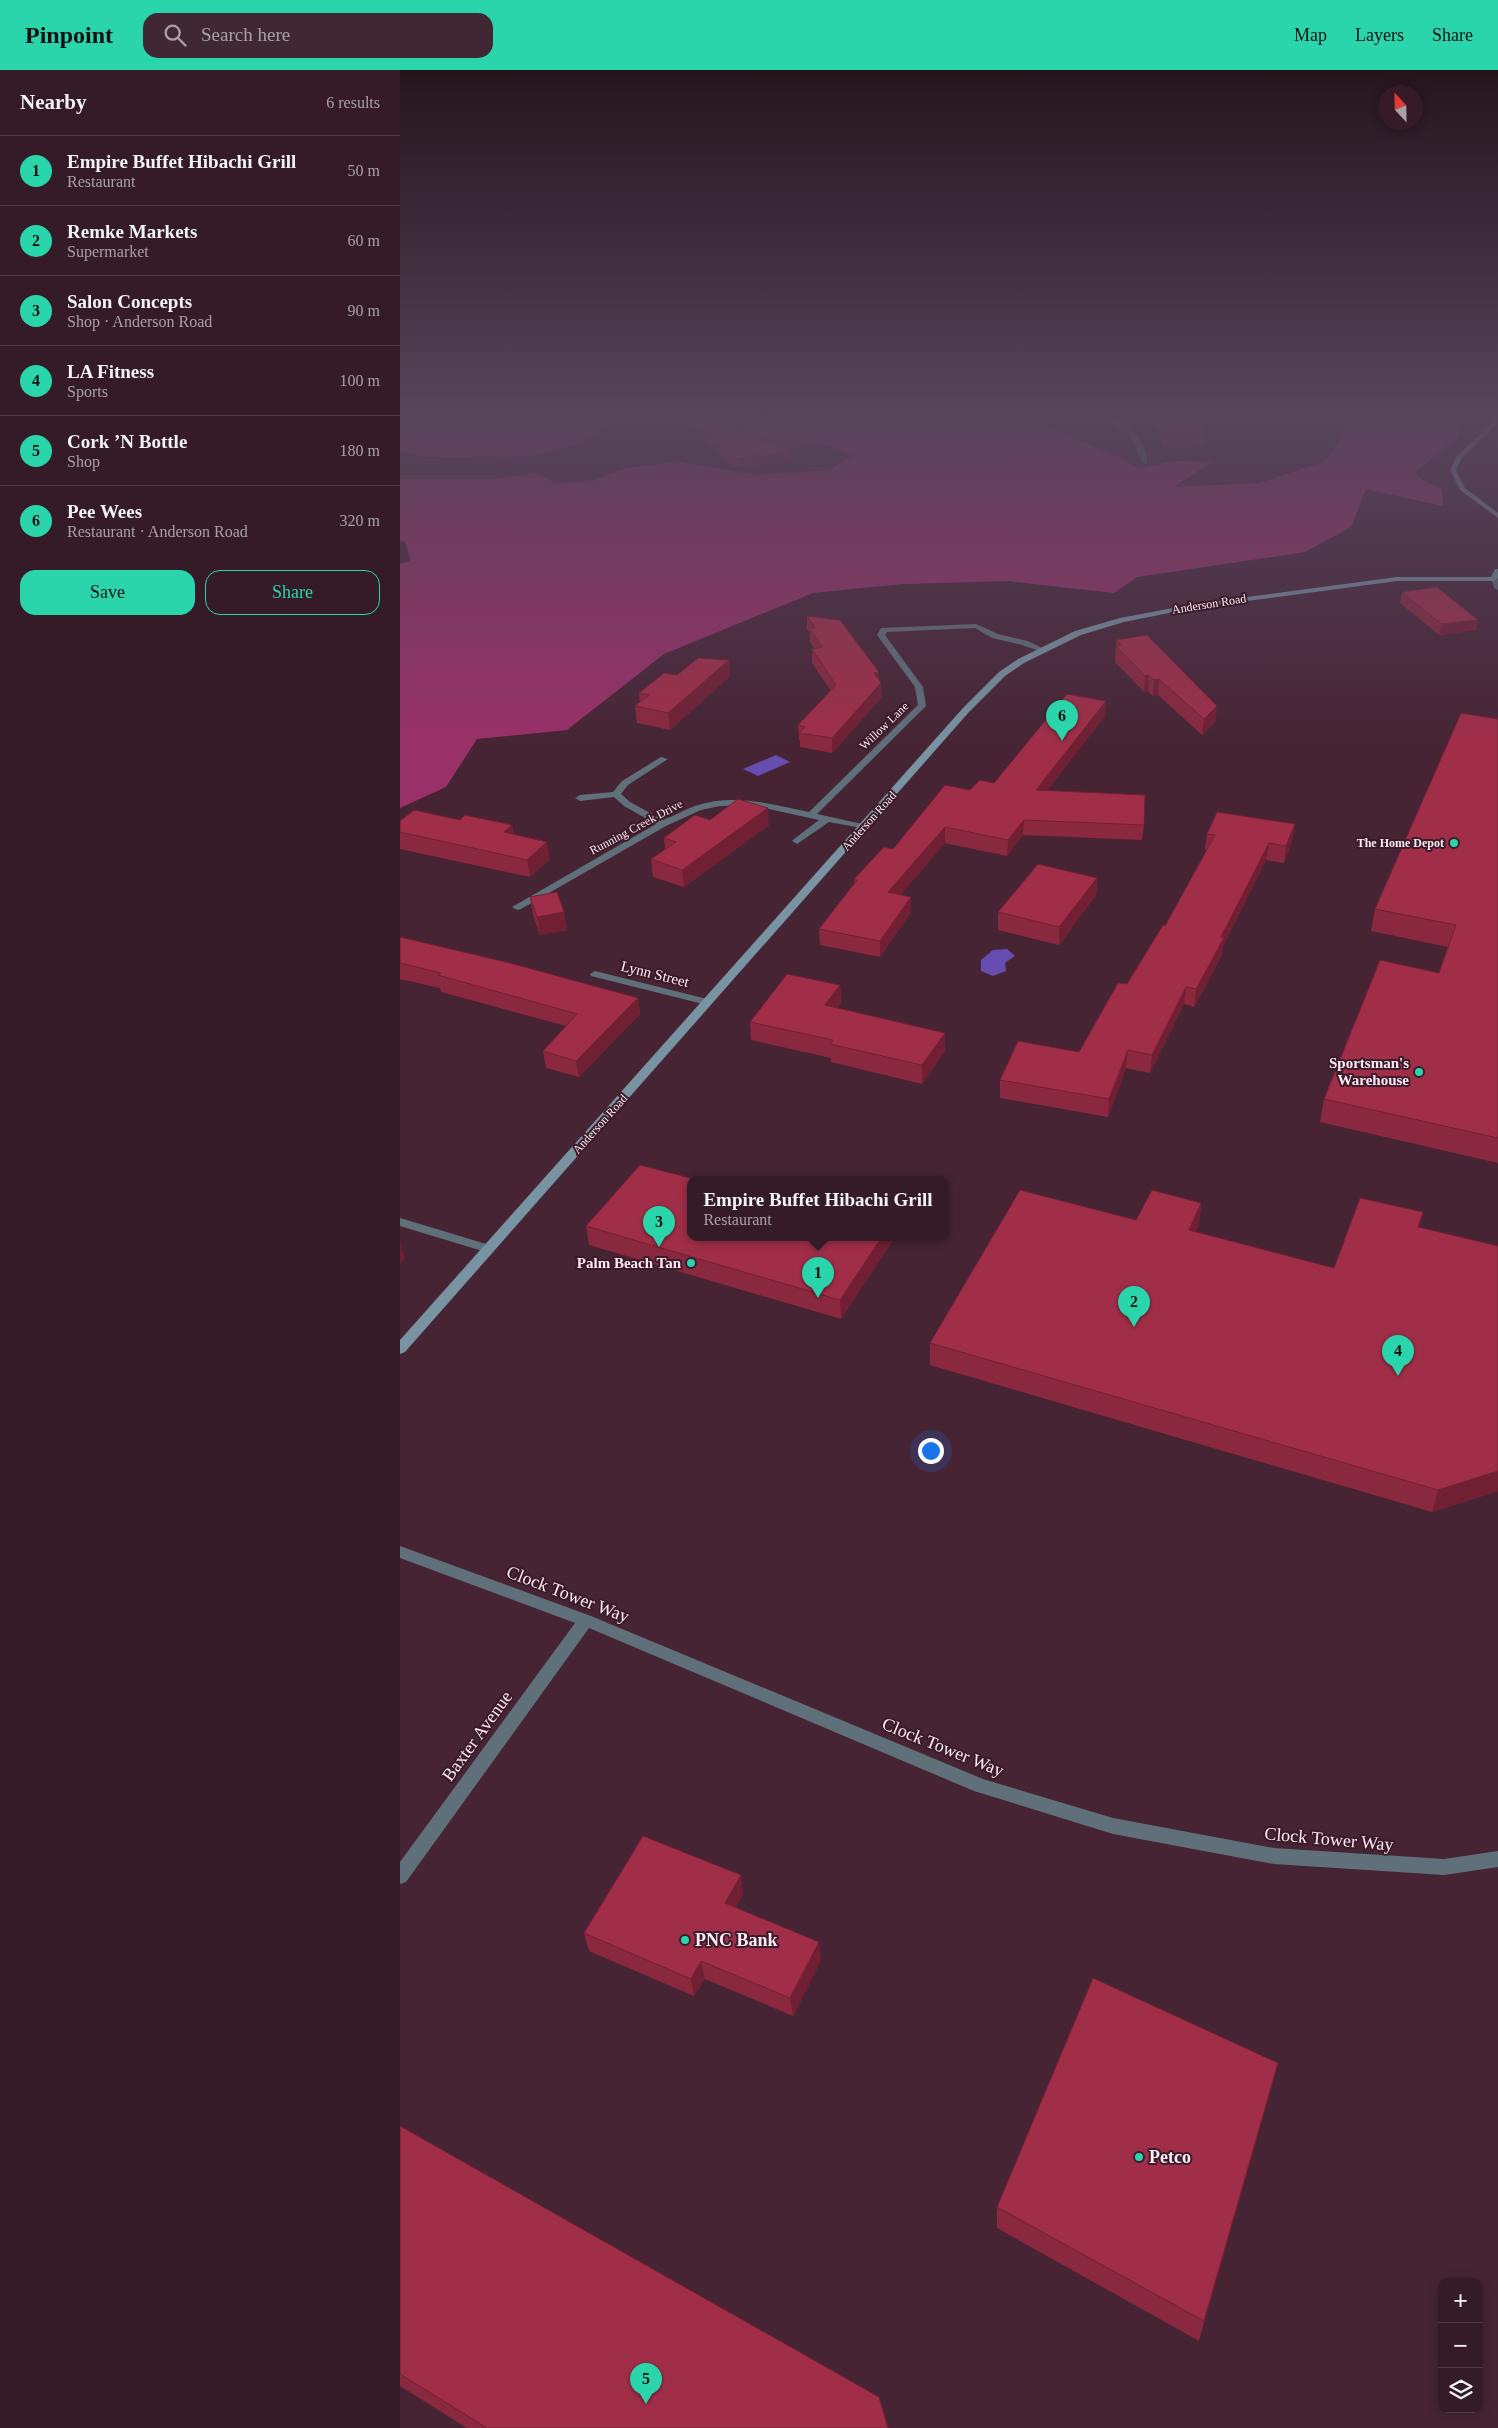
<!DOCTYPE html>
<meta charset="utf-8">
<style>
:root{--surface:#341b27;--page:#3f2833;--text:#f1f3f6;--muted:#a9a1a7;--line:#4e3944;--accent:#2bd5ac}
body{margin:0;font-family:Georgia,serif;background:var(--page);color:var(--text)}
.controls{position:absolute;right:15px;bottom:15px;display:grid;overflow:hidden;border-radius:10px;box-shadow:0 2px 12px #0003}
.controls button{width:45px;height:45px;display:grid;place-items:center;padding:0;border:0;border-bottom:1px solid var(--line);background:var(--surface);color:var(--text);font:25px sans-serif}
.compass{position:absolute;left:978px;top:15px;width:45px;height:45px;border-radius:50%;background:var(--surface);box-shadow:0 2px 12px #0003;rotate:338deg}
.you{position:absolute;left:530px;top:1380px;width:18px;height:18px;margin:-12px;border:4px solid #fff;border-radius:50%;background:#1a73e8;box-shadow:0 0 0 8px #1a73e833}
.badge{display:grid;place-items:center;width:32px;height:32px;border-radius:50%;background:var(--accent);color:#111;font-size:16px;font-weight:700}
.pin{position:absolute;translate:-50% -41px;filter:drop-shadow(0 1px 2px #0008)}
.pin::after{content:'';position:absolute;top:26px;width:18px;height:15px;background:inherit;clip-path:polygon(0 0,100% 0,50% 100%)}
.popup{position:absolute;left:287px;top:1106px;width:262px;height:65px;box-sizing:border-box;display:grid;place-content:center;border-radius:10px;background:var(--surface);filter:drop-shadow(0 1px 4px #0005);font-size:16px;white-space:nowrap;color:var(--muted)}
.popup b{font-size:19px;color:var(--text)}
.popup::after{content:'';position:absolute;left:50%;top:100%;margin-left:-10px;border:10px solid transparent;border-top-color:var(--surface)}
.list{margin:0;padding:0;list-style:none}
h2{display:flex;justify-content:space-between;align-items:center;height:65px;margin:0;padding:0 20px;font-size:21px}
h2 small{font-size:16px;font-weight:400;color:var(--muted)}
.list li{display:grid;grid-template-columns:32px 1fr auto;gap:15px;align-items:center;box-sizing:border-box;height:70px;padding:0 20px;border-top:1px solid var(--line)}
.list b{display:block;font-size:19px;white-space:nowrap}
.list p{margin:0;font-size:16px;white-space:nowrap;color:var(--muted)}
.list em{font-size:16px;font-style:normal;color:var(--muted)}
.actions{display:flex;gap:10px;padding:15px 20px}
.actions a{flex:1;padding:11px 0;border:1px solid var(--accent);border-radius:15px;text-align:center;font-size:18px;color:var(--accent)}
.actions .main{background:var(--accent);color:#111}
.icon{flex:none;width:28px;height:28px;fill:none;stroke:currentColor;stroke-width:2;stroke-linecap:round;stroke-linejoin:round}
.map{position:relative;flex:none;width:1098px;height:2358px;overflow:hidden}
header{display:flex;align-items:center;gap:30px;box-sizing:border-box;height:70px;padding:0 25px;background:var(--accent);color:#111}
header strong{font-size:24px}
nav{display:flex;gap:28px;margin-inline-start:auto;font-size:18px}
.search{width:350px;height:45px;background:var(--page);display:flex;align-items:center;gap:12px;box-sizing:border-box;padding:0 18px;border-radius:15px;color:var(--muted);font-size:19px}
main{display:flex}
aside{flex:1;background:var(--surface)}
.map>svg:first-child{display:block}
</style>
<header>
<strong>Pinpoint</strong>
<div class="search"><svg class="icon" aria-label="search" viewBox="0 0 24 24"><circle cx="10" cy="10" r="6"/><path d="M15 15l6 6"/></svg>Search here</div>
<nav><a>Map</a><a>Layers</a><a>Share</a></nav>
</header>
<main>
<aside>
<h2>Nearby<small>6 results</small></h2>
<ul class="list">
<li><span class="badge">1</span><div><b>Empire Buffet Hibachi Grill</b><p>Restaurant</p></div><em>50 m</em></li>
<li><span class="badge">2</span><div><b>Remke Markets</b><p>Supermarket</p></div><em>60 m</em></li>
<li><span class="badge">3</span><div><b>Salon Concepts</b><p>Shop · Anderson Road</p></div><em>90 m</em></li>
<li><span class="badge">4</span><div><b>LA Fitness</b><p>Sports</p></div><em>100 m</em></li>
<li><span class="badge">5</span><div><b>Cork ’N Bottle</b><p>Shop</p></div><em>180 m</em></li>
<li><span class="badge">6</span><div><b>Pee Wees</b><p>Restaurant · Anderson Road</p></div><em>320 m</em></li>
</ul>
<div class="actions"><a class="main">Save</a><a>Share</a></div>
</aside>
<div class="map">
<svg width="1098" height="2358" viewBox="0 0 1098 2358">
<rect width="100%" height="100%" fill="#462434"/>
<!-- forest -->
<g fill="#9a3068">
<polygon points="0,347 222,347 180,373 132,386 26,387 0,381"/>
<polygon points="353,347 625,347 714,385 739,398 777,391 812,392 774,417 859,413 926,391 948,356 965,353 986,357 995,351 995,347 1046,347 1060,357 1057,367 1015,402 1021,409 1042,419 1043,436 966,419 951,457 905,482 737,507 714,523 608,511 503,514 413,523 264,584 167,660 77,669 46,717 0,738 0,494 11,491 5,472 0,471 0,409 96,409 135,403 155,413 193,411 226,398 277,392 357,405 430,400 452,386 430,375 330,366 355,348"/>
</g>
<!-- water -->
<g fill="#664db0">
<polygon points="376,685 390,692 358,706 343,699"/>
<polygon points="607,879 615,886 605,893 606,901 593,906 581,901 581,890 593,880"/>
</g>
<g fill="none" stroke-linecap="round" stroke-linejoin="round">
<!-- street -->
<g fill="#5f707a" fill-rule="evenodd">
<path d="M699 347C723 345 748 371 747 394L742 393 729 364Z"/>
<polygon points="1091,507 1098,507 1098,520 1094,518"/>
<path d="M576 554 598 564 628 571 646 580 642 582 622 575 592 568 575 558 487 562 485 565 523 617 526 636 417 744 467 755V759L429 752 397 774 392 771 394 769 419 750 350 735 320 736 301 740 266 756 121 839 117 840 112 837 256 754 224 736 214 727 180 731 175 728 180 725 213 722 222 711 261 687 268 689 228 715 221 724 230 732 263 750C274 746 284 740 295 736 333 723 371 734 409 742L518 635 515 617 477 565 481 558Z"/>
<polygon points="195,901 311,930 312,932 307,935 191,906 190,904"/>
<polygon points="0,1148 93,1176 95,1179 89,1183 0,1156"/>
<polygon points="0,1476 191,1546 583,1709 713,1748 874,1778 1044,1789 1098,1781 1098,1797 1044,1805 874,1794 713,1764 574,1721 189,1558 6,1812 0,1814 0,1792 175,1553 0,1488"/>
</g>
<!-- secondary -->
<g fill="#7894a3" fill-rule="evenodd">
<polygon points="1098,348 1098,353 1062,388 1056,400 1065,418 1098,443 1098,448 1060,420 1050,400 1057,386"/>
<polygon points="1095,499 1098,499 1098,508 1094,511 997,511 794,538 724,552 681,565 624,593 605,606 569,642 5,1282 0,1284 0,1270 563,638 599,602 618,589 675,561 720,548 794,534 997,507 1091,507"/>
</g>
</g>
<!-- wall -->
<g fill="#8a283f">
<polygon points="286,347 308,347 392,390 341,397 331,396"/>
<polygon points="752,347 800,347 805,360 804,374 798,374 798,378 763,378"/>
<polygon points="1002,522 1076,560 1039,565 1000,533"/>
<polygon points="407,546 480,611 482,627 432,683 400,677 400,670 399,670 398,655 431,621 412,593 412,579 414,578 410,572 410,563 407,559"/>
<polygon points="716,570 817,636 815,652 802,665 758,625 753,626 748,621 744,622 715,592"/>
<polygon points="277,605 330,606 270,660 237,653 235,636 240,632 239,623"/>
<polygon points="705,646 647,720 744,755 742,770 623,765 607,786 545,773 500,825 511,842 480,887 420,875 419,859 454,814 454,809 493,779 594,713"/>
<polygon points="1098,649 1098,1093 920,1052 924,1029 1039,903 1048,877 971,861 975,839"/>
<polygon points="60,750 112,755 114,765 150,789 130,807 0,779 0,751"/>
<polygon points="310,750 369,755 284,817 253,807 251,789 265,779 264,768"/>
<polygon points="807,764 892,771 884,793 866,790 823,876 822,885 794,937 784,934 750,1003 726,998 708,1047 600,1028 600,1010 679,982 727,914 765,856 807,780 805,780"/>
<polygon points="697,808 696,825 659,875 598,860 598,842"/>
<polygon points="130,827 167,860 140,865 133,844"/>
<polygon points="0,867 238,928 240,944 179,1007 146,998 143,981 166,956 41,922 40,918 0,909"/>
<polygon points="440,915 441,933 437,938 545,963 545,981 522,1014 431,992 431,988 351,970 350,952"/>
<polygon points="801,1133 799,1155 795,1162 934,1198 1023,1142 1019,1157 1098,1176 1098,1421 1032,1442 530,1295 530,1273 736,1150"/>
<polygon points="186,1156 495,1167 441,1249 189,1175"/>
<polygon points="343,1824 336,1837 421,1890 393,1946 305,1909 294,1926 189,1881 184,1863"/>
<polygon points="872,2015 799,2271 597,2158 597,2137"/>
<polygon points="0,2056 488,2358 67,2358 0,2316"/>
</g>
<!-- shaded-wall -->
<g fill="#712033">
<polygon points="392,381 392,390 341,397 340,388"/>
<polygon points="1078,550 1076,560 1039,565 1041,554"/>
<polygon points="329,590 330,606 270,660 268,643"/>
<polygon points="479,602 480,615 481,613 482,627 432,683 432,668 474,603"/>
<polygon points="749,605 748,621 744,622 745,606"/>
<polygon points="759,609 758,625 753,626 754,610"/>
<polygon points="706,631 705,646 636,735 636,720"/>
<polygon points="817,636 815,652 802,665 804,649"/>
<polygon points="368,738 369,755 284,817 282,800"/>
<polygon points="624,750 623,765 607,786 608,770"/>
<polygon points="895,754 892,771 884,793 886,776"/>
<polygon points="112,755 115,773 104,762"/>
<polygon points="545,757 545,773 489,838 488,822"/>
<polygon points="147,772 150,789 130,807 127,790"/>
<polygon points="869,773 866,790 823,876 822,885 794,937 796,919 821,867"/>
<polygon points="697,808 696,825 659,875 659,857"/>
<polygon points="511,827 511,842 480,887 480,871"/>
<polygon points="164,842 167,860 140,865 137,847"/>
<polygon points="440,915 441,933 426,953 425,935"/>
<polygon points="786,917 784,934 750,1003 752,985"/>
<polygon points="238,928 240,944 179,1007 176,991"/>
<polygon points="545,963 545,981 522,1014 522,995"/>
<polygon points="728,980 726,998 708,1047 709,1029"/>
<polygon points="801,1133 799,1155 786,1182 789,1160"/>
<polygon points="482,1167 495,1167 441,1249 440,1230"/>
<polygon points="0,1171 5,1189 0,1194"/>
<polygon points="1098,1401 1098,1421 1032,1442 1038,1420"/>
<polygon points="341,1805 343,1824 328,1851 325,1833"/>
<polygon points="419,1872 421,1890 393,1946 390,1928"/>
<polygon points="301,1891 305,1909 294,1926 291,1909"/>
<polygon points="878,1993 872,2015 799,2271 804,2251"/>
</g>
<!-- building -->
<g fill="#a12e49" stroke="#712033">
<polygon points="293,347 308,347 392,381 340,388 330,387"/>
<polygon points="758,347 800,347 805,360 798,360 799,364 764,364"/>
<polygon points="1037,517 1078,550 1041,554 1002,522"/>
<polygon points="407,546 440,550 479,602 474,603 481,613 432,668 399,663 405,657 398,655 436,615 412,579 422,577 409,558 415,558"/>
<polygon points="747,565 817,636 804,649 759,609 754,610 749,605 745,606 716,576 721,575 716,570"/>
<polygon points="298,588 329,590 268,643 235,636 249,625 239,623 264,603 277,605"/>
<polygon points="667,624 706,631 636,720 745,725 744,755 624,750 608,770 545,757 488,822 511,827 480,871 419,859 457,810 454,809 484,777 493,779 545,715 570,720 580,710 594,713"/>
<polygon points="1061,643 1098,649 1098,1068 924,1029 980,890 1039,903 1056,855 975,839"/>
<polygon points="338,729 368,738 282,800 251,789 276,772 264,768 295,745 310,750"/>
<polygon points="14,740 60,750 65,745 112,755 104,762 147,772 127,790 0,762 0,751"/>
<polygon points="817,742 895,754 886,776 869,773 821,867 824,868 796,919 786,917 752,985 728,980 709,1029 600,1010 618,971 679,982 718,913 727,914 763,855 765,856 815,765 807,764"/>
<polygon points="638,794 697,808 659,857 598,842"/>
<polygon points="157,822 164,842 137,847 130,827"/>
<polygon points="0,867 106,892 238,928 176,991 143,981 177,944 38,905 41,903 0,893"/>
<polygon points="387,904 440,915 425,935 545,963 522,995 430,974 433,970 350,952"/>
<polygon points="240,1095 294,1109 290,1109 290,1167 482,1167 440,1230 186,1156"/>
<polygon points="620,1120 736,1150 752,1120 801,1133 789,1160 934,1198 960,1128 1023,1142 1018,1157 1098,1176 1098,1401 1038,1420 530,1273"/>
<polygon points="243,1766 341,1805 325,1833 419,1872 390,1928 301,1891 291,1909 184,1863"/>
<polygon points="693,1908 878,1993 804,2251 597,2137"/>
<polygon points="0,2056 479,2327 488,2358 87,2358 0,2304"/>
</g>
<!-- sky -->
<linearGradient id="sky" x2="0" y2="1"><stop stop-color="#26141d"/><stop offset="0.51" stop-color="#57455c"/><stop offset="1" stop-color="#57455c" stop-opacity="0"/></linearGradient>
<rect width="1098" height="677" fill="url(#sky)"/>
<!-- markers -->
<g fill="#2bd5ac" stroke="#3b1a2a" stroke-width="2">
<circle cx="1054" cy="773" r="5"/>
<circle cx="1019" cy="1002" r="5"/>
<circle cx="291" cy="1193" r="5"/>
<circle cx="285" cy="1870" r="5"/>
<circle cx="739" cy="2087" r="5"/>
</g>
<g text-anchor="middle" stroke-width="4" stroke-linejoin="round" paint-order="stroke">
<!-- far-street labels -->
<g font-size="12" fill="#fdeaf2" stroke="#3b1a2a">
<text transform="translate(809 534) rotate(-9)" y="4">Anderson Road</text>
<text transform="translate(484 656) rotate(-44)" y="4">Willow Lane</text>
<text transform="translate(469 751) rotate(-48)" y="4">Anderson Road</text>
<text transform="translate(236 757) rotate(-28)" y="4">Running Creek Drive</text>
<text transform="translate(200 1054) rotate(-48)" y="4">Anderson Road</text>
</g>
<!-- far-poi labels -->
<g font-size="12" font-weight="bold" fill="#fdeaf2" stroke="#3b1a2a" text-anchor="end">
<text x="1044" y="777">The Home Depot</text>
</g>
<!-- street labels -->
<g font-size="15" fill="#fdeaf2" stroke="#3b1a2a">
<text transform="translate(255 904) rotate(14)" y="5">Lynn Street</text>
</g>
<!-- poi labels -->
<g font-size="15" font-weight="bold" fill="#fdeaf2" stroke="#3b1a2a" text-anchor="end">
<text x="1009" y="998">Sportsman's<tspan x="1009" dy="17">Warehouse</tspan></text>
<text x="281" y="1198">Palm Beach Tan</text>
</g>
<!-- near-street labels -->
<g font-size="18" fill="#fdeaf2" stroke="#3b1a2a">
<text transform="translate(168 1524) rotate(21)" y="6">Clock Tower Way</text>
<text transform="translate(77 1666) rotate(-54)" y="6">Baxter Avenue</text>
<text transform="translate(543 1677) rotate(22)" y="6">Clock Tower Way</text>
<text transform="translate(929 1769) rotate(5)" y="6">Clock Tower Way</text>
</g>
<!-- near-poi labels -->
<g font-size="18" font-weight="bold" fill="#fdeaf2" stroke="#3b1a2a" text-anchor="start">
<text x="295" y="1876">PNC Bank</text>
<text x="749" y="2093">Petco</text>
</g>
</g>
</svg>
<div class="controls">
<button>+</button>
<button>−</button>
<button><svg class="icon" aria-label="layers" viewBox="0 0 24 24"><path d="M12 4l9 5-9 5-9-5zM3 14l9 5 9-5"/></svg></button>
</div>
<svg class="compass" viewBox="-18 -18 36 36"><path d="M0-13l5 13h-10z" fill="#e53935"/><path d="M0 13l5-13h-10z" fill="#a9a1a7"/></svg>
<div class="you"></div>
<div class="pin badge" style="left:418px;top:1228px">1</div>
<div class="popup"><b>Empire Buffet Hibachi Grill</b>Restaurant</div>
<div class="pin badge" style="left:734px;top:1257px">2</div>
<div class="pin badge" style="left:259px;top:1177px">3</div>
<div class="pin badge" style="left:998px;top:1306px">4</div>
<div class="pin badge" style="left:246px;top:2334px">5</div>
<div class="pin badge" style="left:662px;top:671px">6</div>
</div>
</main>
